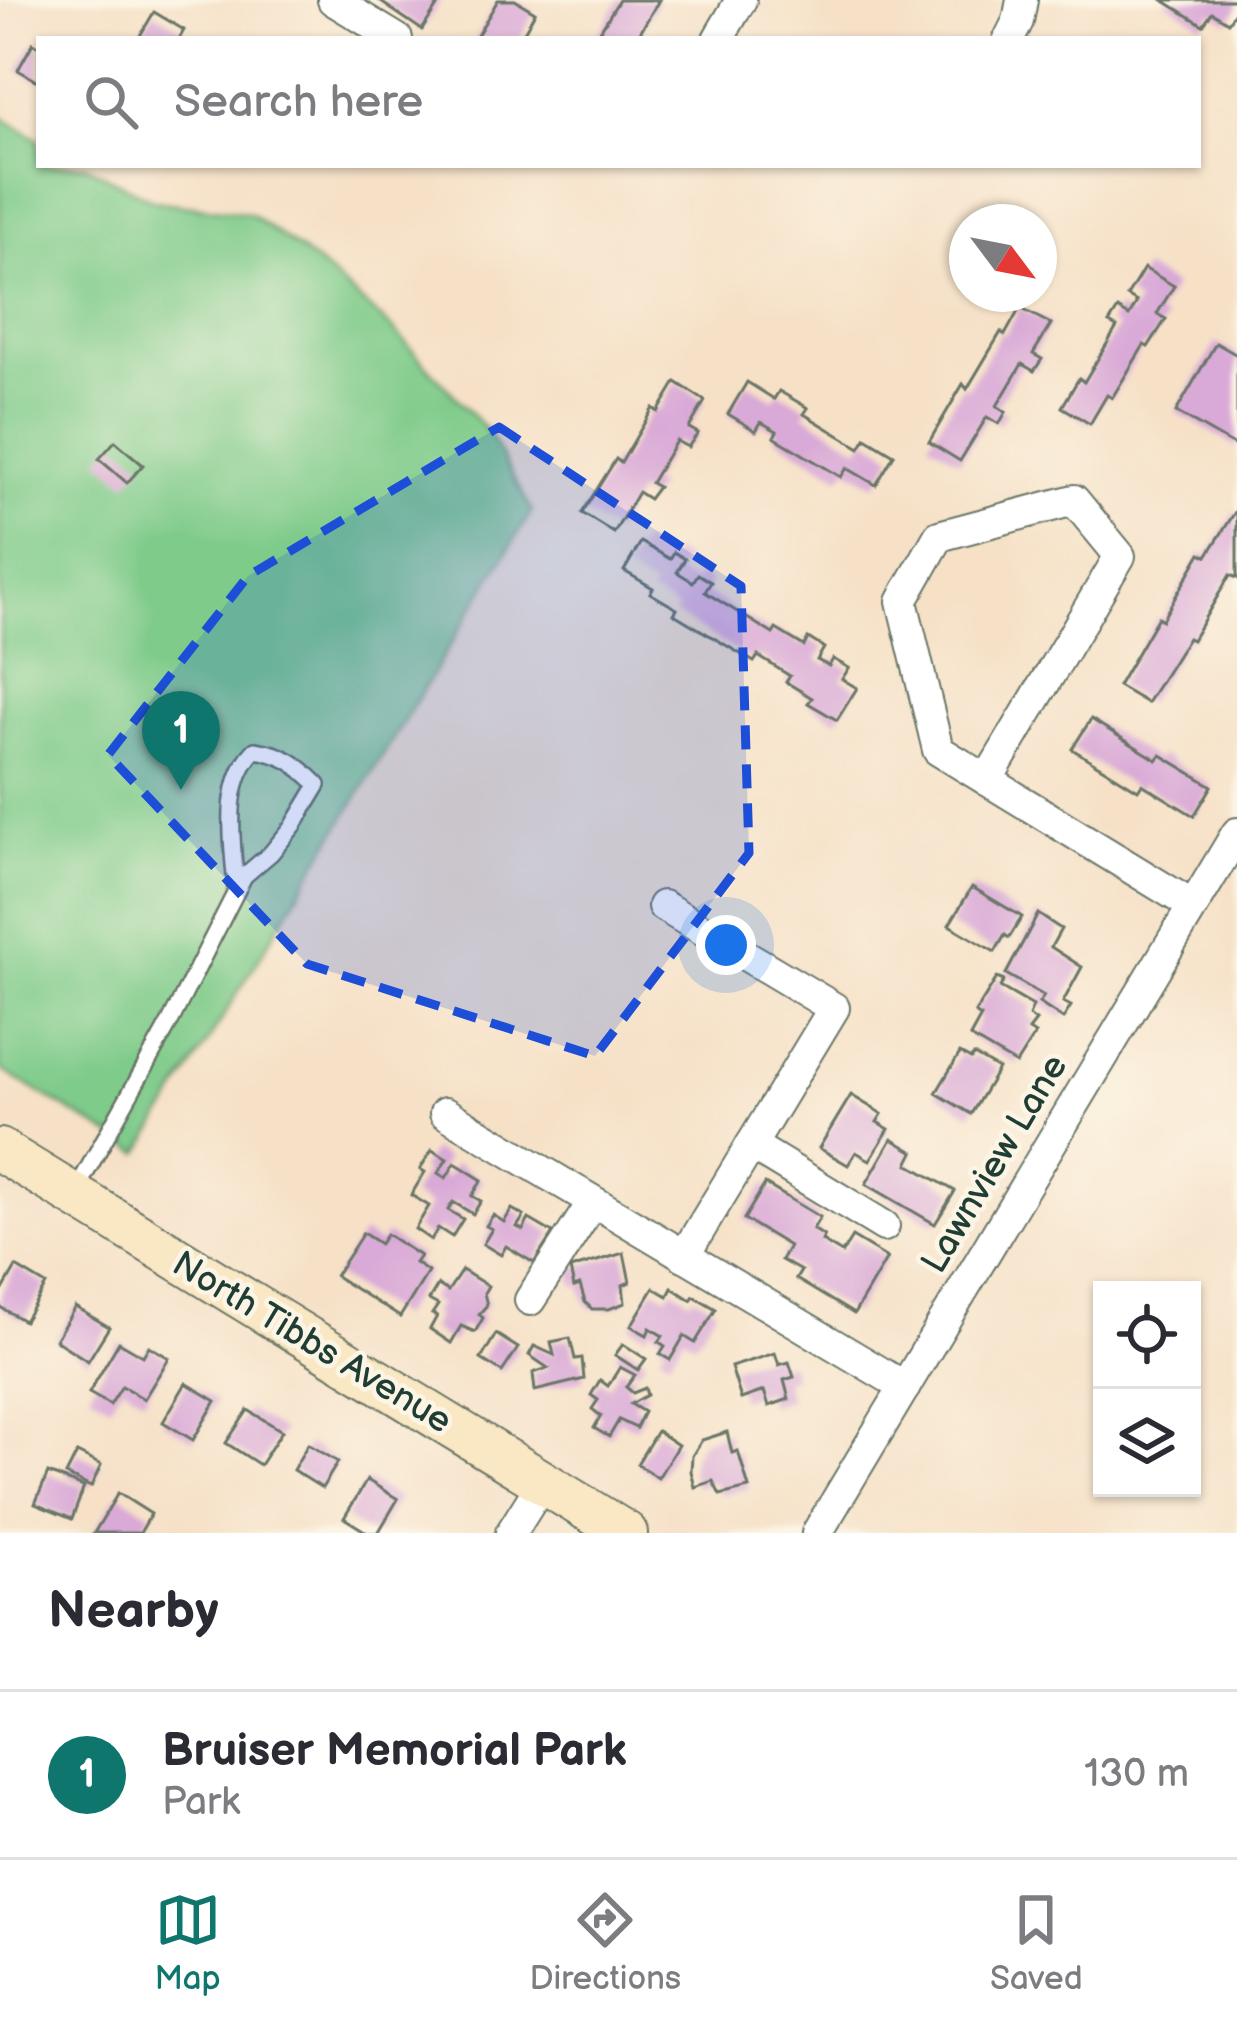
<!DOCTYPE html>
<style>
:root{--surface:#fff;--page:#f2f2f3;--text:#2b2b33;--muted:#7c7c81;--line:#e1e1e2;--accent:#0f766e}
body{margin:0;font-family:"Balsamiq Sans",sans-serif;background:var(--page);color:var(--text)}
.controls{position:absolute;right:36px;bottom:36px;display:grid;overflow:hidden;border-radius:0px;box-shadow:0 3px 9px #0004}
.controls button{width:108px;height:108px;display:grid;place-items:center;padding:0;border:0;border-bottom:3px solid var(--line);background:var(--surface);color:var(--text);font:60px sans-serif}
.compass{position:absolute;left:949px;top:204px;width:108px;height:108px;border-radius:50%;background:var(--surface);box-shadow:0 3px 9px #0004;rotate:122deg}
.you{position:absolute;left:726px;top:945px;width:42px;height:42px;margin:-30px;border:9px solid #fff;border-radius:50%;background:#1a73e8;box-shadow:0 0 0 18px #1a73e833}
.badge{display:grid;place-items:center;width:78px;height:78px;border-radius:50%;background:var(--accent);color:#fff;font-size:39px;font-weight:700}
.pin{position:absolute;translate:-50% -99px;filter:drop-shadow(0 3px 6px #0008)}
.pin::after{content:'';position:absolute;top:63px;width:42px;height:36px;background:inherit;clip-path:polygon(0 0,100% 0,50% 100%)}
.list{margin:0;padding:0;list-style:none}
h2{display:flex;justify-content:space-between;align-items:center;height:156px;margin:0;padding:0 48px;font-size:51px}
h2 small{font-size:39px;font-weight:400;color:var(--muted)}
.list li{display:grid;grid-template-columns:78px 1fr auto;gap:36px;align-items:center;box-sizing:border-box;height:168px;padding:0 48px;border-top:3px solid var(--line)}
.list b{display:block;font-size:45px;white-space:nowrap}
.list p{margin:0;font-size:39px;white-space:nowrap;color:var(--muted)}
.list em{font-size:39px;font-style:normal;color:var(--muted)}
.icon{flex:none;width:66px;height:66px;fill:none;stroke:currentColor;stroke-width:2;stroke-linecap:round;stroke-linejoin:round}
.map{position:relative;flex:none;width:1237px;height:1533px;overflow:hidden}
.search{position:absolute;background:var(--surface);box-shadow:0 3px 9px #0004;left:36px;right:36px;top:36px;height:132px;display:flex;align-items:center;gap:30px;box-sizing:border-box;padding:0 42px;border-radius:0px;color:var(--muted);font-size:45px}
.sheet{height:324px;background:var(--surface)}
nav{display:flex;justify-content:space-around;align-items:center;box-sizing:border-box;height:168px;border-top:3px solid var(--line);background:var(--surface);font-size:33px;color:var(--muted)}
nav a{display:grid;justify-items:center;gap:6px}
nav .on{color:var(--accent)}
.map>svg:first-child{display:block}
</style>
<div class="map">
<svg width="1237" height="1533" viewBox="0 0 1237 1533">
<rect width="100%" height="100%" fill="#fcf5e5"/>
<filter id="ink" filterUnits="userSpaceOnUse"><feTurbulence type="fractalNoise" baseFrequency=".00833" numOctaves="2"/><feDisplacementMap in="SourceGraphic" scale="24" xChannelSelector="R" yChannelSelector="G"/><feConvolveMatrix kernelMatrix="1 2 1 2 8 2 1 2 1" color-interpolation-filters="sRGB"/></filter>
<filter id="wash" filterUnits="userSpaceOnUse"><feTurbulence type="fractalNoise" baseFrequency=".004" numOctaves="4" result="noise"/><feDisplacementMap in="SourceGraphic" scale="48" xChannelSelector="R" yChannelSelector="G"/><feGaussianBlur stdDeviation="2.7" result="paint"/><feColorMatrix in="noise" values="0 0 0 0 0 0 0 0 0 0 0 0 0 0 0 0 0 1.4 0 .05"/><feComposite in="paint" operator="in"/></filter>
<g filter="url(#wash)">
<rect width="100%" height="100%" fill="#f6e1c7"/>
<!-- green -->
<polygon fill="#7ecb8a" stroke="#4e845f" stroke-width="3" points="0,116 39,140 39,165 85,165 154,201 250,214 316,262 393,329 487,431 532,511 140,1153 0,1069"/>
<g id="blocks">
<!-- building -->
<g fill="#d9a9d7">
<polygon points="378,0 441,0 422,30"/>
<polygon points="498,0 515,0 535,12 520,39 475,39"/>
<polygon points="619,0 659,0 636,39 595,39"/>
<polygon points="1163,0 1237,0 1237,9 1228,22 1212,12 1203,25"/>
<polygon points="154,12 184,30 179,39 138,39"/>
<polygon points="33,43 39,47 39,82 18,70"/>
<polygon points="1144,268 1174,286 1157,314 1166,319 1148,347 1144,345 1112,398 1107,395 1090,424 1062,407 1079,378 1084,382 1117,327 1109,323 1118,309 1129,316 1137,302 1127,296"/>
<polygon points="1020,308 1051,324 1033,354 1042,359 1034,371 1022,364 997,406 1006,412 999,424 987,417 960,461 929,442 963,384 967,389 1001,332 1005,335"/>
<polygon points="1216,343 1237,355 1237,447 1176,412"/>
<polygon points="676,382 705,401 689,428 698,433 688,447 676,441 651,483 658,487 649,499 638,492 614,533 582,513 616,459 621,463 653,408 658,412"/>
<polygon points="747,382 774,399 779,391 808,408 804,414 860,448 866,438 894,455 876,485 847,468 841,477 774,437 777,431 761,422 756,431 728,414"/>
<polygon points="115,441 143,465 127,483 99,459"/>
<polygon points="1237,509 1237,578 1230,575 1192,640 1188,638 1147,703 1118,686 1158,617 1162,620 1201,553 1207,556"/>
<polygon points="641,542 670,559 674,552 685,559 677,572 693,582 698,574 711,582 705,592 773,634 776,629 804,646 808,638 824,648 817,660 829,666 833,659 849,668 842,679 857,688 837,720 808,703 812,698 786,682 790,676 758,656 754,662 674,614 677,609 650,593 653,588 624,571"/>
<polygon points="1091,719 1157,760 1161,755 1212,786 1194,816 1142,784 1138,790 1072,749"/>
<polygon points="972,887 1022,917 1009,938 1005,935 995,952 949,925"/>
<polygon points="1038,914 1061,929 1051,947 1082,967 1063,1002 1071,1006 1063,1019 1039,1003 1044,996 1006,974"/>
<polygon points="997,978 1004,981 1000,987 1033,1006 1029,1016 1036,1021 1029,1030 1035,1034 1016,1064 970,1037 981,1017 975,1013"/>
<polygon points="960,1053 971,1059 974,1055 998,1069 971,1114 936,1093"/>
<polygon points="851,1095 882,1114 877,1122 889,1129 870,1160 856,1152 848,1165 819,1148"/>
<polygon points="892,1139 914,1152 908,1164 955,1191 935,1224 866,1184"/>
<polygon points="432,1150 447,1159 438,1173 446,1178 455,1163 482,1180 472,1196 481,1201 473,1214 453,1202 448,1210 463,1219 452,1237 438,1228 431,1240 415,1229 429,1206 411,1195 425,1172 420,1169"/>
<polygon points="765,1184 820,1217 813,1229 824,1236 822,1241 842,1253 852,1237 887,1258 854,1314 796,1279 801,1271 781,1260 789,1246 744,1219"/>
<polygon points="512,1209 524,1216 517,1227 523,1230 529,1219 553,1233 534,1263 506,1246 501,1255 483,1244 492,1229 486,1226 493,1215 504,1222"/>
<polygon points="363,1233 380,1244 386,1234 420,1256 415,1263 428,1272 400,1317 335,1276"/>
<polygon points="624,1253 630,1282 623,1285 625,1303 609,1309 592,1309 585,1302 580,1285 574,1287 570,1269"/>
<polygon points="16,1267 46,1285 24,1321 0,1307 0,1295"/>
<polygon points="462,1270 488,1286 484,1293 487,1305 479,1314 483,1318 475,1332 461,1326 451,1343 430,1329 437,1316 432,1314 438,1305 429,1300 438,1285 448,1291"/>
<polygon points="654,1288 668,1296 672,1288 691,1300 694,1296 716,1309 695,1343 684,1336 670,1360 660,1354 665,1346 659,1342 663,1336 650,1328 647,1335 631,1326"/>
<polygon points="75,1307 109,1327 88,1361 55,1340"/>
<polygon points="496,1334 518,1348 502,1372 481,1359"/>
<polygon points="570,1338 575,1359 582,1358 584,1379 535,1391 533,1373 548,1368 529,1355 534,1346 554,1355 551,1342"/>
<polygon points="119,1342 143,1356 149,1346 169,1358 144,1399 122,1386 110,1405 89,1393"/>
<polygon points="623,1344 646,1359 638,1370 615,1355"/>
<polygon points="775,1353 779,1365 789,1362 794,1377 784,1380 789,1399 769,1406 764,1391 741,1399 731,1367"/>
<polygon points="620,1367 635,1375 626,1387 633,1393 645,1388 647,1395 631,1404 644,1412 636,1428 619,1420 609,1437 594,1428 601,1416 592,1409 598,1400 591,1395 600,1380 608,1386"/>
<polygon points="186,1383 216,1401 193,1440 163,1422"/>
<polygon points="248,1410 282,1431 260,1465 226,1443"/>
<polygon points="657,1431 678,1445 658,1478 637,1464"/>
<polygon points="727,1432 732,1453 738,1451 749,1488 720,1495 713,1481 695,1487 691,1471 692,1456 702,1440"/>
<polygon points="308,1444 338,1462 322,1488 293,1470"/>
<polygon points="77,1453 101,1465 91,1487 66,1475"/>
<polygon points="48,1473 84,1487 72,1519 35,1504"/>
<polygon points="367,1480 398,1499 378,1533 368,1533 344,1518"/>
<polygon points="118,1493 151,1514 140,1533 94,1533"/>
</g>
</g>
</g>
<g filter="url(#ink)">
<use href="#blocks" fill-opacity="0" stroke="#6a7667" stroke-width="3"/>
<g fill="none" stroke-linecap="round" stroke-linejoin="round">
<defs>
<path id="lane" d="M75 1192 170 1022 244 876 271 853 294 825 318 785C297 764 284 754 255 750 220 785 234 847 236 892"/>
<g id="street">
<polyline points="333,0 397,39"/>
<polyline points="718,39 741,0"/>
<polyline points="1009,39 1018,21 1022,0"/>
<polygon points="1074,500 1120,556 987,780 938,750 902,601 939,536"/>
<polyline points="987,780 1193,906"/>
<polyline points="663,906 834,1008 684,1256"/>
<polyline points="445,1113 905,1387"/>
<polyline points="751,1145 884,1226"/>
<polyline points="530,1300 593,1202"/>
<polyline points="511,1533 543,1482"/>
<polyline points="817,1533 1237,833"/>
</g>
<polyline id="secondary" points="0,1150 626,1533"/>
</defs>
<!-- lane casing -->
<use href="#lane" stroke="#6a7667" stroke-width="20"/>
<!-- street casing -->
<use href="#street" stroke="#6a7667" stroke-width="34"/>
<!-- secondary casing -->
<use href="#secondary" stroke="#6a7667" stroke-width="46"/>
<!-- lane -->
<use href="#lane" stroke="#fff" stroke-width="15"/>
<!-- street -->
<use href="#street" stroke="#fff" stroke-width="30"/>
<!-- secondary -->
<use href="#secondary" stroke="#fae7c3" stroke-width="42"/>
</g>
</g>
<!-- marked area -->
<path fill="#1d4ed8" fill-opacity="0.2" stroke="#1d4ed8" stroke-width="9" stroke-dasharray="24 15" stroke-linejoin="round" d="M499 427 741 586 749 853 595 1056 307 964 108 755 248 576Z"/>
<g text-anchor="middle" stroke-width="9" stroke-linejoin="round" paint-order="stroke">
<!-- street labels -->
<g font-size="36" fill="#1f3d34" stroke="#fcf5e5">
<text transform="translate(993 1163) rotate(-59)" y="13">Lawnview Lane</text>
<text transform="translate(313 1341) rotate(31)" y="13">North Tibbs Avenue</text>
</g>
</g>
</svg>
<div class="controls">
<button><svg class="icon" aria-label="locate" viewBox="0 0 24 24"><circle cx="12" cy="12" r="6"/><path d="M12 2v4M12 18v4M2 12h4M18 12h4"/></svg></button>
<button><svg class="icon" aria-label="layers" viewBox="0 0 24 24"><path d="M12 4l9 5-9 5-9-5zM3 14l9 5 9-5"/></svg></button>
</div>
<svg class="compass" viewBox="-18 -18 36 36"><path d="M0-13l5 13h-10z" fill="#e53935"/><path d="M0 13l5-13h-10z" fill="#7c7c81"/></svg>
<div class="you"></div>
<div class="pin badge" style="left:181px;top:790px">1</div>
<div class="search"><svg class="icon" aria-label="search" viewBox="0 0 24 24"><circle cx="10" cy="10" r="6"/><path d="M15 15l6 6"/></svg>Search here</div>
</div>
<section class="sheet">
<h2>Nearby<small></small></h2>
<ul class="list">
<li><span class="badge">1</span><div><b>Bruiser Memorial Park</b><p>Park</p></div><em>130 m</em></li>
</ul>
</section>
<nav>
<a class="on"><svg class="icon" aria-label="map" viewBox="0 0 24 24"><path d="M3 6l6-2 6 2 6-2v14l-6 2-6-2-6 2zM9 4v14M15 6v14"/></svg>Map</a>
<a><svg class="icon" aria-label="directions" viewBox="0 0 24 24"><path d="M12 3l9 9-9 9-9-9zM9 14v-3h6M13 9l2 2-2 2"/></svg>Directions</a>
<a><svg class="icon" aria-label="saved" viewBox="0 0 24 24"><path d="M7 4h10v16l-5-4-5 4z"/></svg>Saved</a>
</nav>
